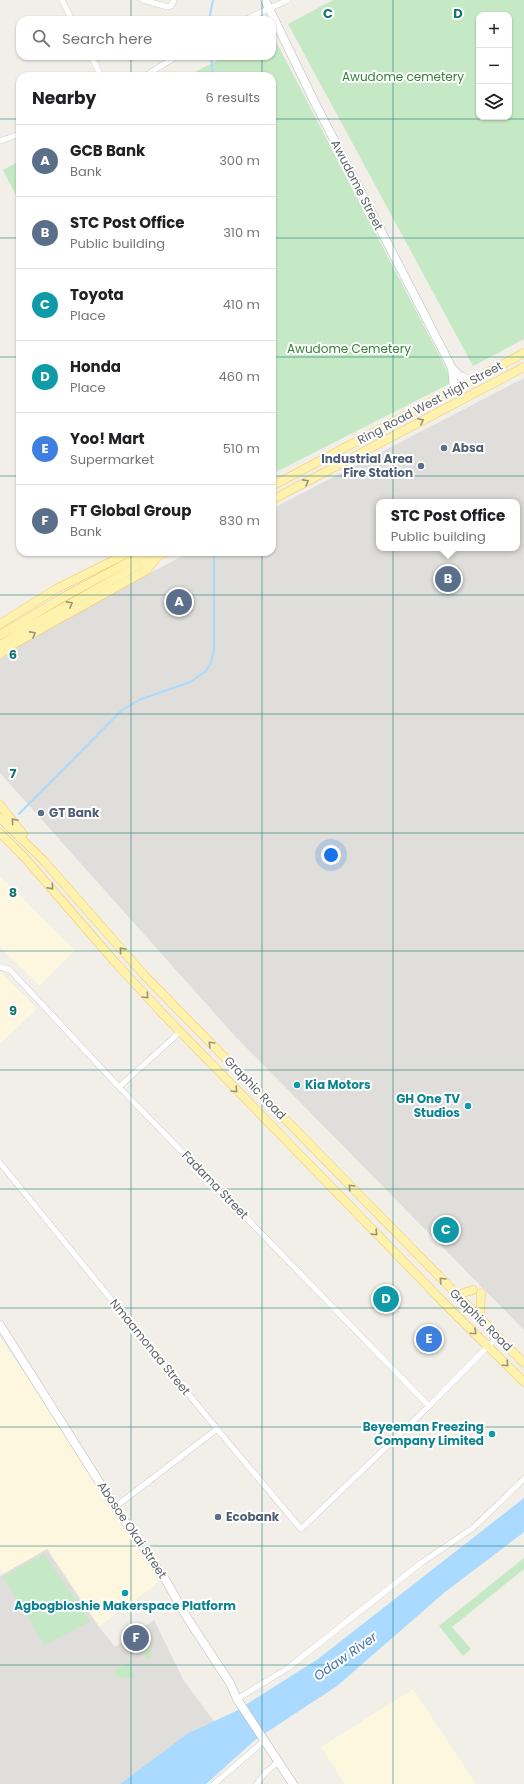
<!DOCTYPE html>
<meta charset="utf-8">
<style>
:root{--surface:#fff;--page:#f6f6f6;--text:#202124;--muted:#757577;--line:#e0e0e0;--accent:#ea4335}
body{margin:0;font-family:Poppins,sans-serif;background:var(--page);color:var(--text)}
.controls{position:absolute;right:12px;top:12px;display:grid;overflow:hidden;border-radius:8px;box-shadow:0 1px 3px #0004}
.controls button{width:36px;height:36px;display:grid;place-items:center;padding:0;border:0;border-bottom:1px solid var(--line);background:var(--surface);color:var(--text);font:20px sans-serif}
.you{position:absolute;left:331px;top:855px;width:14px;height:14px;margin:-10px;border:3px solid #fff;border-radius:50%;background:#1a73e8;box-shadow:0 0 0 6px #1a73e833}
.badge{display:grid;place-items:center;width:26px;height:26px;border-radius:50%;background:var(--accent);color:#fff;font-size:13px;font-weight:700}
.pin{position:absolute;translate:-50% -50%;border:2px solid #fff;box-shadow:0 1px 4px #0006}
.popup{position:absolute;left:376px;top:499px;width:144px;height:52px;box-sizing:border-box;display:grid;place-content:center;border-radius:8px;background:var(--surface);filter:drop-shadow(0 1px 3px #0005);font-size:13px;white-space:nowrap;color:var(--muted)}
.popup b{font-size:15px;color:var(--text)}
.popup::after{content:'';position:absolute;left:50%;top:100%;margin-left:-8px;border:8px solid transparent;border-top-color:var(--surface)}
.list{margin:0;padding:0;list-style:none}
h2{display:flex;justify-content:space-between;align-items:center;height:52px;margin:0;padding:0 16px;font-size:17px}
h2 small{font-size:13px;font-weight:400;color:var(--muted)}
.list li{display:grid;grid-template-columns:26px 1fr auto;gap:12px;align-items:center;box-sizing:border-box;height:72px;padding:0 16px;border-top:1px solid var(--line)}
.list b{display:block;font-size:15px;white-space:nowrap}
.list p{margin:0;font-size:13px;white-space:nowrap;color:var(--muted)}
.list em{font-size:13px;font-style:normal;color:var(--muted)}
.icon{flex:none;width:22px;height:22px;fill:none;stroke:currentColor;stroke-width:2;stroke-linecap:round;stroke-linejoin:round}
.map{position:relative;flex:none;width:524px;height:1784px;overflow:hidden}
.search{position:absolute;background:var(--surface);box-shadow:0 1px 3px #0004;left:16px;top:16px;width:260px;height:44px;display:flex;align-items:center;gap:10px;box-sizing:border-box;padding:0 14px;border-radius:12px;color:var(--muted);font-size:15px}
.panel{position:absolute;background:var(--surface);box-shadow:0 1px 3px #0004;left:16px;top:72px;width:260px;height:484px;border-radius:12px}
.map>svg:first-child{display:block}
</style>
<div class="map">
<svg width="524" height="1784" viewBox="0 0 524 1784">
<rect width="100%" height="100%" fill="#f1efe8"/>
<!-- commercial -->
<g fill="#fef7e0">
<polygon points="0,876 75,950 40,986 0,947"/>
<polygon points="0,971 37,1009 0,1044"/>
<polygon points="0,1337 93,1473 159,1582 99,1627 47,1549 3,1574 0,1569"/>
<polygon points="413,1689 476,1784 345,1784 321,1747"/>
</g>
<!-- industrial -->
<g fill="#e0deda" fill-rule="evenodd">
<path d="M524 378V1330L234 1035 0 773V660L13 649 85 607 190 552H272V509ZM379 502H517V548H379Z"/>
<polygon points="47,1549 99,1627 115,1647 154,1620 184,1681 216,1724 167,1784 0,1784 0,1576"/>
</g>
<!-- green -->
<g fill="#c5e8c5" fill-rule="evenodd">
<path d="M333 0H524V339L473 366 288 24ZM479 15H509V117H479Z"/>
<polygon points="272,34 453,382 272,474 272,76 187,76 226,56 272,56"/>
<polygon points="20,161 20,203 3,170"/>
<polygon points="44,1554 90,1621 45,1645 3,1577"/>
<polygon points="524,1558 524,1569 452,1627 471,1649 463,1656 439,1626"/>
<polygon points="147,1646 150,1648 152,1655 150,1658 146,1659 145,1647"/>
<path d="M126 1662H128L131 1665 132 1671 136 1676 124 1678 116 1676 114 1673C116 1669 121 1666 126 1666Z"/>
</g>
<!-- water -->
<polygon fill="#aadaff" points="524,1498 524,1532 445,1592 337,1686 255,1740 206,1784 120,1784 187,1734 236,1711 318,1659"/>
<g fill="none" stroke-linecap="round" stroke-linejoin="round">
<!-- stream -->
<g stroke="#aadaff" stroke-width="2">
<polyline points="209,20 213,0"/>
<polyline points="211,56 213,76"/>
<polyline points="19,814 122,710 139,700 190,682 206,671 211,663 214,650 214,554"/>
</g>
<defs>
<g id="street">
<polyline points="62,0 72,20"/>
<polyline points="143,0 168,7 171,6 174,0"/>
<polyline points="244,20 288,0"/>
<polyline points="91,56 101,76"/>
<polyline points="145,76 177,56"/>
<polyline points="0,141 20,134"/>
<polyline points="0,967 10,970 119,1087 429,1406"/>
<polyline points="119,1087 180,1032"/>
<polyline points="0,1163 217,1429 301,1529 429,1406 498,1336"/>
<polyline points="115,1507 217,1429"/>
<polyline points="237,1699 288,1668 421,1563 473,1528 524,1479"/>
<polyline points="214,1784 264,1741"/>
<polyline points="257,1784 264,1774 278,1762"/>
</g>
<g id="secondary">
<polyline points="265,0 314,101 452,368 454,390"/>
<polyline points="453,369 460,376 471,381"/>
<polyline points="0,1325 115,1507 165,1579 188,1619 230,1683 237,1699 293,1784"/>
</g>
<g id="primary">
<polyline points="272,486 524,353"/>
<polyline points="272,500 524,367"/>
<polyline points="0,624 56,589 130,552"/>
<polyline points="0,635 60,599 147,552"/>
<polyline points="0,645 25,629 143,563 167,552"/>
<polyline points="0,654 12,645 147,570 158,556"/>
<polyline points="0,805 23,834 21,839"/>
<polyline points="0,818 43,860 144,975 524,1363"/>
<polyline points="0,833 25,858 114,961 161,1012 449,1308 524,1382"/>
<polyline points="456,1295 473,1290"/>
<polyline points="480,1317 481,1293"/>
</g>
</defs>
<!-- street casing -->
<use href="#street" stroke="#b5b8bc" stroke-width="6"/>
<!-- secondary casing -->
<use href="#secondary" stroke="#b6babf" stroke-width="9"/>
<!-- primary casing -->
<use href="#primary" stroke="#f2c960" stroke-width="9"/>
<!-- street -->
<use href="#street" stroke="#fff" stroke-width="5.5"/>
<!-- secondary -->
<use href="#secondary" stroke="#fff" stroke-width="8"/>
<!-- primary -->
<use href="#primary" stroke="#fff2af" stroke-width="8"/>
</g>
<!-- one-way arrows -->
<defs><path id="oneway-chevron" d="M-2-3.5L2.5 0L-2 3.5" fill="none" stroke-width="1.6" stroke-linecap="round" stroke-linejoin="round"/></defs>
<g stroke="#979581">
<use href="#oneway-chevron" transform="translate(421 421) rotate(-27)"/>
<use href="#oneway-chevron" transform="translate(306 482) rotate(-28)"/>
<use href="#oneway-chevron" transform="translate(70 604) rotate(-29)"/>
<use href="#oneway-chevron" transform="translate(33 634) rotate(-29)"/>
<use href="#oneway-chevron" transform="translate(14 821) rotate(-131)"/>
<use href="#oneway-chevron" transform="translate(51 887) rotate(49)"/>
<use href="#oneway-chevron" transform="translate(122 950) rotate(-131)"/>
<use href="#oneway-chevron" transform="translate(146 996) rotate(47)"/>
<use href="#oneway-chevron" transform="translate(211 1044) rotate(-134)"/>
<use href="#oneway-chevron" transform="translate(235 1090) rotate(46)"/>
<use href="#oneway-chevron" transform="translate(351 1187) rotate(-134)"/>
<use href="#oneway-chevron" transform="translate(375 1233) rotate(46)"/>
<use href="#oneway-chevron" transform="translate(442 1280) rotate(-134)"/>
<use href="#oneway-chevron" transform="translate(474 1332) rotate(43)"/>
<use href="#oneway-chevron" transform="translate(506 1364) rotate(46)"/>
</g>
<!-- grid -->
<path fill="none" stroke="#0f766e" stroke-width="1" stroke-opacity="0.55" d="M131 0V20M262 0V20M393 0V1784M131 56V76M262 56V76M0 119H20M272 119H524M0 238H20M272 238H524M0 357H20M272 357H524M0 476H20M272 476H524M131 552V1784M262 552V1784M0 595H524M0 714H524M0 833H524M0 951H524M0 1070H524M0 1189H524M0 1308H524M0 1427H524M0 1546H524M0 1665H524"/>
<!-- markers -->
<g fill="#5c6f8a" stroke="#fff" stroke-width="1.5">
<circle cx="444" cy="448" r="4"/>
<circle cx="421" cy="466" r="4"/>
<circle cx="41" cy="813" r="4"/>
<circle cx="218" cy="1517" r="4"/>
</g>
<g fill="#0f9aa8" stroke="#fff" stroke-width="1.5">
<circle cx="297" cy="1085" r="4"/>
<circle cx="468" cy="1106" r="4"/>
<circle cx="492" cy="1434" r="4"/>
<circle cx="125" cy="1593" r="4"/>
</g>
<g text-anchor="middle" stroke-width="4" stroke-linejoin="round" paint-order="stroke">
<!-- park labels -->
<g font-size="12" fill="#348238" stroke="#fff">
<text x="403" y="81">Awudome cemetery</text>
<text x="349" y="353">Awudome Cemetery</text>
</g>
<!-- street labels -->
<g font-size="12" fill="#5f6368" stroke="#fff">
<text transform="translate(357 185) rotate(63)" y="4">Awudome Street</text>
<text transform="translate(430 403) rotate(-28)" y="4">Ring Road West High Street</text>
<text transform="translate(255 1088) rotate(46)" y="4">Graphic Road</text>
<text transform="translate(215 1185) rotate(46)" y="4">Fadama Street</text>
<text transform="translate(481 1320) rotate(45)" y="4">Graphic Road</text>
<text transform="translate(150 1347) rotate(51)" y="4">Nmaamonaa Street</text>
<text transform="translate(132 1530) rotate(56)" y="4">Abosoe Okai Street</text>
</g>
<!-- service labels -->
<g font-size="12" font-weight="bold" fill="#4e5e75" stroke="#fff" text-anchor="start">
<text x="452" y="452">Absa</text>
<text x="413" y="463" text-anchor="end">Industrial Area<tspan x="413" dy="14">Fire Station</tspan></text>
<text x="49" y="817">GT Bank</text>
<text x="226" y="1521">Ecobank</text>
</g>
<!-- culture labels -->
<g font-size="12" font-weight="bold" fill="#0d838f" stroke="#fff" text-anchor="end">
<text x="305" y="1089" text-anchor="start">Kia Motors</text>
<text x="460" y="1103">GH One TV<tspan x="460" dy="14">Studios</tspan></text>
<text x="484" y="1431">Beyeeman Freezing<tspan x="484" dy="14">Company Limited</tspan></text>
<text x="125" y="1610" text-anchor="middle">Agbogbloshie Makerspace Platform</text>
</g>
<!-- water labels -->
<g font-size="13" font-style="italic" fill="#4174aa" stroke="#fff">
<text transform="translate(345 1656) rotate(-35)" y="5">Odaw River</text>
</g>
</g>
<g font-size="13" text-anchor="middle" font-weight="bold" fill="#0f766e" stroke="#fff" stroke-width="4" stroke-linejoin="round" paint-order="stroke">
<text x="328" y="18">C</text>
<text x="458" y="18">D</text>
<text x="13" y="659">6</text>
<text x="13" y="778">7</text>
<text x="13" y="897">8</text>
<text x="13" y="1015">9</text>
</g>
</svg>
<div class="controls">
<button>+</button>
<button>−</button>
<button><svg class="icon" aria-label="layers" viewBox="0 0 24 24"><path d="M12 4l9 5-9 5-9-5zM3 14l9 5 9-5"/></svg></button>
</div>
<div class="you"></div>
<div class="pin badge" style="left:179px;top:602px;background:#5c6f8a">A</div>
<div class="pin badge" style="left:448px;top:579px;background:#5c6f8a">B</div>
<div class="popup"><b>STC Post Office</b>Public building</div>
<div class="pin badge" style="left:446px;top:1230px;background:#0f9aa8">C</div>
<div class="pin badge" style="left:386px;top:1299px;background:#0f9aa8">D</div>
<div class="pin badge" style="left:429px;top:1339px;background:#3f7fe0">E</div>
<div class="pin badge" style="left:136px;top:1638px;background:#5c6f8a">F</div>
<div class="search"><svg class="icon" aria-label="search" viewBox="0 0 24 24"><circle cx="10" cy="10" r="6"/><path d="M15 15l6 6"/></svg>Search here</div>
<section class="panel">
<h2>Nearby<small>6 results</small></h2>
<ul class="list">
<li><span class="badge" style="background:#5c6f8a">A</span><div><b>GCB Bank</b><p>Bank</p></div><em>300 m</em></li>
<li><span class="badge" style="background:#5c6f8a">B</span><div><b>STC Post Office</b><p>Public building</p></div><em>310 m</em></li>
<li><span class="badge" style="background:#0f9aa8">C</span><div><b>Toyota</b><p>Place</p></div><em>410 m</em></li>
<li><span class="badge" style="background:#0f9aa8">D</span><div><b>Honda</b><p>Place</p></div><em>460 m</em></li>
<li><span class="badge" style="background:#3f7fe0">E</span><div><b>Yoo! Mart</b><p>Supermarket</p></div><em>510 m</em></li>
<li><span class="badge" style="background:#5c6f8a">F</span><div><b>FT Global Group</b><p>Bank</p></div><em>830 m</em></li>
</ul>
</section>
</div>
